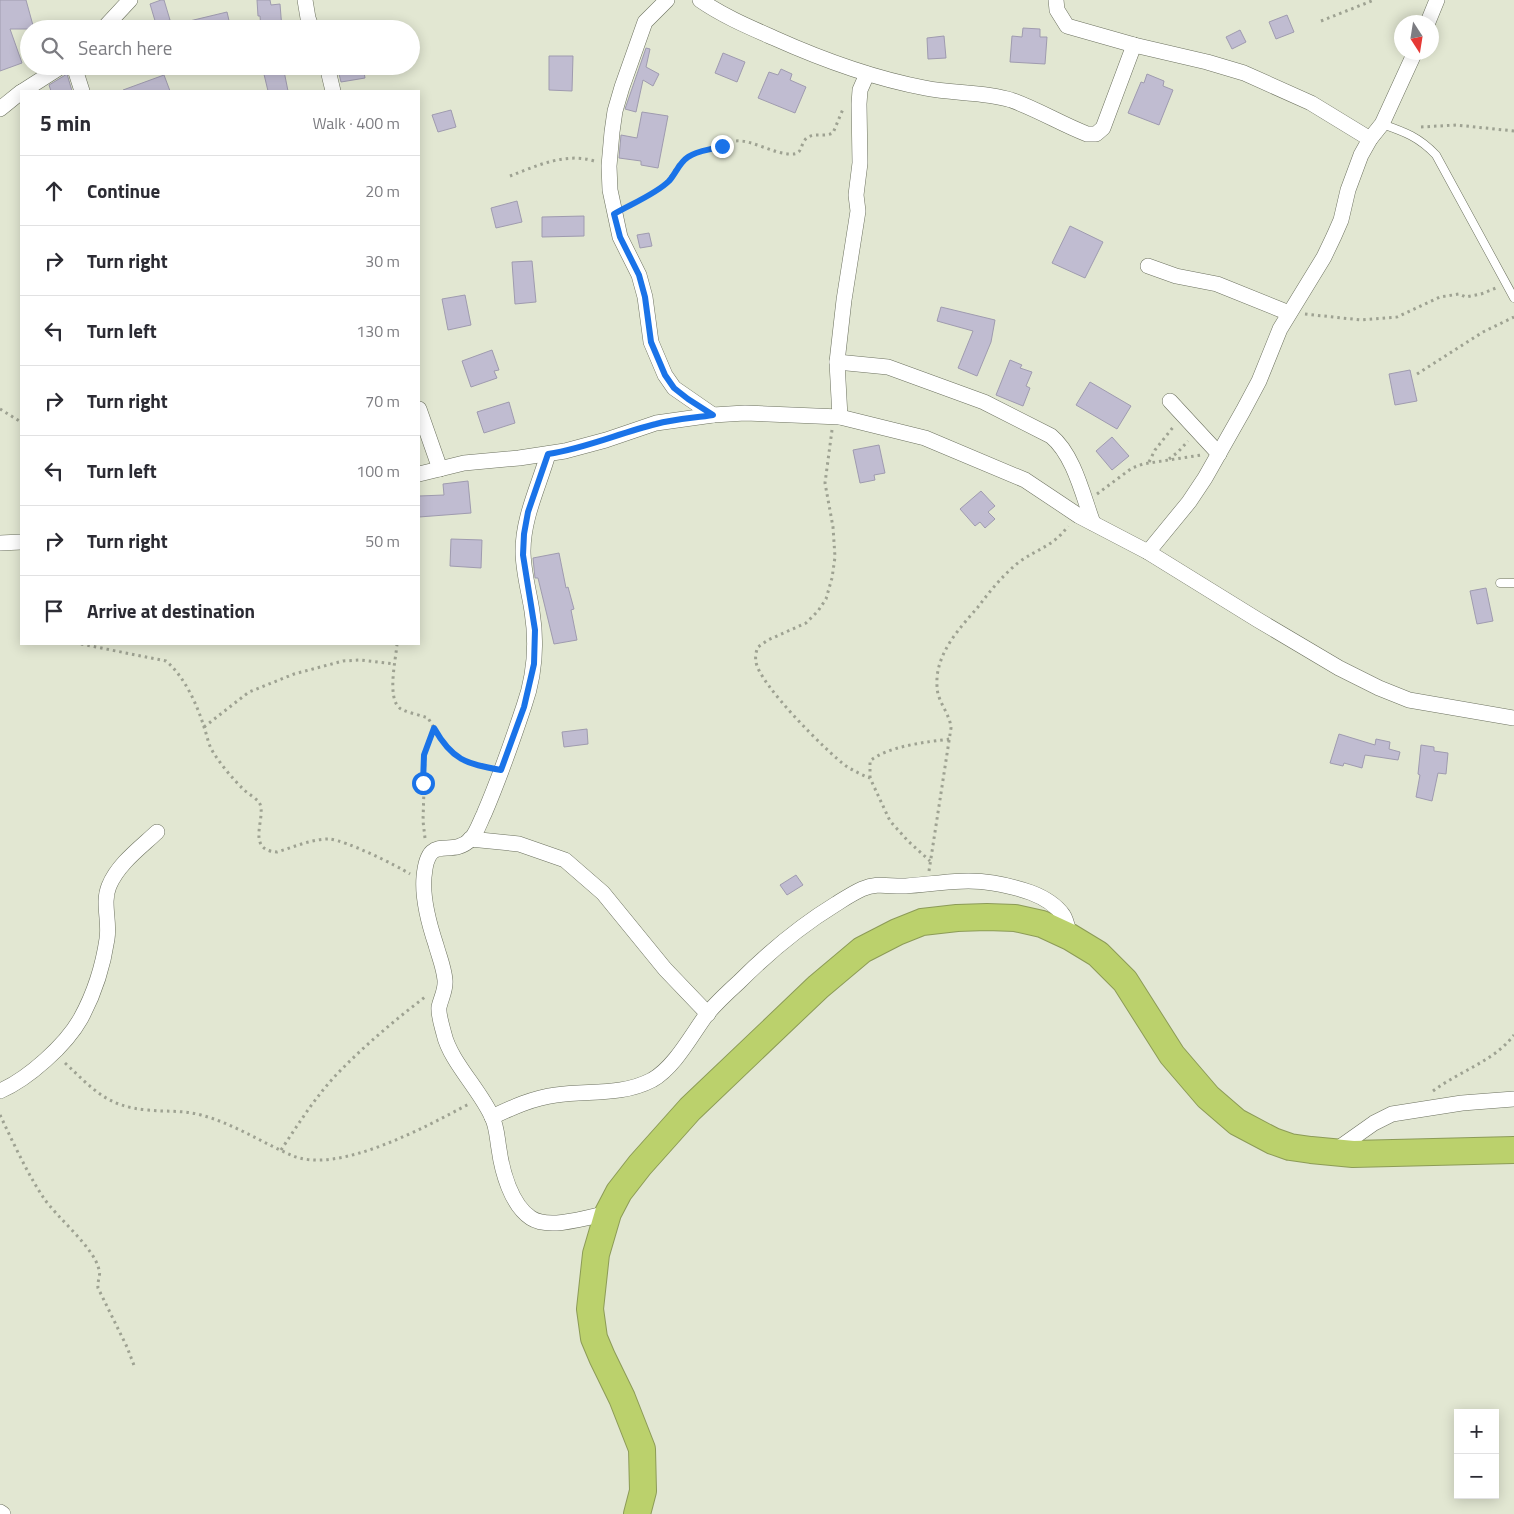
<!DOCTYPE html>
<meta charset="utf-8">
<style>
:root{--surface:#fff;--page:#f7f7f7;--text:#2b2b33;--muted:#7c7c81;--line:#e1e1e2}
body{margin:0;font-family:"Titillium Web",sans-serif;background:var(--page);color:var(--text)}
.controls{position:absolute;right:15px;bottom:15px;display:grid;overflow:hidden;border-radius:0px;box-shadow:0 2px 12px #0003}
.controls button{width:45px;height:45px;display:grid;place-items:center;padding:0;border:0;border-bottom:1px solid var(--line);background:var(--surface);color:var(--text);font:25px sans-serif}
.compass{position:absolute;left:1394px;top:15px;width:45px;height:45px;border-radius:50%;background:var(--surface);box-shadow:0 2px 12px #0003;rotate:168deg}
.stop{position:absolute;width:15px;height:15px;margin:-11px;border:4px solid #1a73e8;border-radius:50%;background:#fff}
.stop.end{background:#1a73e8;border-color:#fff;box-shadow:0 1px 5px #0008}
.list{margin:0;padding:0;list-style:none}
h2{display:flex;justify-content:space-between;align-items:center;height:65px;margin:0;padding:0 20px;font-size:21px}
h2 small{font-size:16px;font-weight:400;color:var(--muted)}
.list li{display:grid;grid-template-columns:32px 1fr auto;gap:15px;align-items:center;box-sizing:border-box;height:70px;padding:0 20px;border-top:1px solid var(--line)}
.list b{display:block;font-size:19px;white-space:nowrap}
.list em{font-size:16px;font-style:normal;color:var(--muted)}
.icon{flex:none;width:28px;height:28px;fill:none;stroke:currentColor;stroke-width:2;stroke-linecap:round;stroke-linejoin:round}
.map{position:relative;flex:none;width:1514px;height:1514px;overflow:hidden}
.search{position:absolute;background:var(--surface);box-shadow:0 2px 12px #0003;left:20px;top:20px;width:400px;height:55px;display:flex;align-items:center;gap:12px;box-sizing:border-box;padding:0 18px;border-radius:28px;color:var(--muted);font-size:19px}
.panel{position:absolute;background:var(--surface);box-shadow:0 2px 12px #0003;left:20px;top:90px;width:400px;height:555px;border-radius:0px}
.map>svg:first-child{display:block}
</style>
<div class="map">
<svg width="1514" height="1514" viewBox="0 0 1514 1514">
<rect width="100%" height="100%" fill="#e2e7d2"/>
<!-- building -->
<g fill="#c0bcd1" stroke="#9f9baf">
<polygon points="0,0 26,0 34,29 10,29 22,63 0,71"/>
<polygon points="161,0 164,0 170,20 156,24 150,4"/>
<polygon points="257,0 270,0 271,5 280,4 282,29 261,29 260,16 258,16"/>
<polygon points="227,12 231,29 177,29 177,24"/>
<polygon points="1287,15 1294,32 1276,39 1269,22"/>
<polygon points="1023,28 1040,29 1040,37 1047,37 1045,64 1010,62 1012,36 1022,37"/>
<polygon points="1240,30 1246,42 1232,49 1226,37"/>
<polygon points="944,36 946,58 928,59 927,38"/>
<polygon points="646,48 650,49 646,67 659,74 653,86 643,80 636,112 625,109"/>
<polygon points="723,53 745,62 737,82 715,73"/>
<polygon points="549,56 573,56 572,91 549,90"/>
<polygon points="262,66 283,66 288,91 268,91"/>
<polygon points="337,66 363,66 365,78 341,82"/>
<polygon points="781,69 792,74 790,80 806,87 795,113 758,98 769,72 778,75"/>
<polygon points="67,74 72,91 51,91 49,85"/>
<polygon points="1147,74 1164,81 1163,86 1173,90 1159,125 1128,113 1141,82 1144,83"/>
<polygon points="164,75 170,91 123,91 123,90"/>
<polygon points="451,110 456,127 438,132 432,115"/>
<polygon points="642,112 668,116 658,168 641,165 641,161 619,158 621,135 637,138"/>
<polygon points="517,201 522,222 496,228 491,208"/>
<polygon points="584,216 584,236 542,237 542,217"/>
<polygon points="1070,226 1103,242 1085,278 1052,263"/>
<polygon points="649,233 652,246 640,248 637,235"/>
<polygon points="532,261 536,302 515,304 512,262"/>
<polygon points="465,295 471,325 448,330 442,299"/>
<polygon points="941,307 995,320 991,342 977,376 958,368 973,331 937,321"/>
<polygon points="492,350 499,370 494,371 497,378 471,387 462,361"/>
<polygon points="1010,360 1022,365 1020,368 1032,372 1026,386 1030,388 1023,406 996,395"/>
<polygon points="1410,370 1417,401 1395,405 1389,374"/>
<polygon points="1090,382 1131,406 1117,429 1076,405"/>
<polygon points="509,402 515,423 484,433 477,412"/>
<polygon points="1112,437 1129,456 1112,470 1096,451"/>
<polygon points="879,445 885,473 874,475 875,480 860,483 853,450"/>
<polygon points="468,481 471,513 419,517 419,496 444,495 443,484"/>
<polygon points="981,491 995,506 988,512 995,519 985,528 980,522 975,526 960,509"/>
<polygon points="451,539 482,540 481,568 450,566"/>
<polygon points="559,553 566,588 568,587 574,609 571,610 577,640 554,644 538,578 535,578 533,558"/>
<polygon points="1486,588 1493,621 1477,624 1470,591"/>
<polygon points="587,729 588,744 564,747 562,732"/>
<polygon points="1339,734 1375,745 1376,739 1390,742 1389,749 1400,752 1398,760 1365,755 1362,768 1344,763 1343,766 1330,763"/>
<polygon points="1421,745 1434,747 1434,751 1448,753 1446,774 1438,773 1432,801 1416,797 1420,775 1418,774"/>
<polygon points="796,875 803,885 787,895 780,885"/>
</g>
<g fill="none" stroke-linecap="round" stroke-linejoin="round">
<defs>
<g id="lane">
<path d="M1382 124C1405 132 1419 137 1436 155L1514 298"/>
<polyline points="1500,583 1514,583"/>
</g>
<g id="street">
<polyline points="305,0 308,18 312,29"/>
<polyline points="667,0 645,22 622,87 615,111 612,132 609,166 610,190 620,237 639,275 645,297 651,342 665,375 674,388 713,415"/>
<path d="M700 0C723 16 749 27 774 38 823 60 872 78 925 88 953 94 983 91 1011 100 1037 109 1061 124 1087 134H1096L1103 128 1134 45"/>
<polyline points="1056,0 1057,10 1067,26 1134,45 1207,62 1244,73 1311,103 1370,139"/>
<polyline points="1428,22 1437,0"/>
<polyline points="103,29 130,0"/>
<polyline points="74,66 82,91"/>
<polyline points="327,66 333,91"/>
<polyline points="23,91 62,66"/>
<polyline points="0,109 21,92"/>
<polyline points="1148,266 1176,276 1217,284 1289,313"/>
<path d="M837 362 888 367 984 402 1051 436C1074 455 1083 496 1093 523"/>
<polyline points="1170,401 1219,454"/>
<polyline points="419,409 440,469"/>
<polyline points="840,417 837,362 844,300 858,211 856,195 860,163 859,104 860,90 867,74"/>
<path d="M548 454C539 486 523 517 523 551 523 571 529 591 532 611 537 643 535 675 524 706 512 742 499 779 484 814 480 822 477 832 471 839 450 860 428 830 424 877 422 899 429 924 436 945 439 956 444 968 445 980 446 990 441 998 439 1007 438 1014 442 1026 444 1034 450 1061 481 1091 492 1117 497 1127 497 1138 499 1149 502 1171 511 1205 531 1218 549 1230 589 1217 608 1213"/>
<polyline points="419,474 464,463 519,458 565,451 606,440 656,423 713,415 745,413 840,417 925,438 1025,480 1079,516 1148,552 1258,620 1339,668 1379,688 1409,700 1514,718"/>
<polyline points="0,543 21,542"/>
<polyline points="1148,552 1189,502 1205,478 1243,411 1259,381 1280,329 1324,257 1334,236 1341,220 1348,190 1361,155 1370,139 1382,124 1415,52"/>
<polyline points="470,839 519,844 565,860 603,893 665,969 708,1014"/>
<path d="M0 1091C28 1079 66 1045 81 1018 94 994 103 966 107 939 110 921 102 903 109 886 118 864 140 848 157 832"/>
<path d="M492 1117C513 1107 533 1098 556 1095 589 1090 621 1096 652 1080 675 1067 692 1034 707 1014 717 1002 728 992 739 982 769 952 800 926 836 904 844 899 853 893 862 889 878 882 890 887 906 886 935 884 964 878 993 883 1016 887 1048 894 1063 915 1067 921 1068 930 1070 937"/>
<polyline points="1333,1152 1374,1123 1392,1114 1462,1103 1514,1099"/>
<polyline points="0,1512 3,1514"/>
</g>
<polyline id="highway" points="637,1514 643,1491 642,1449 622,1398 602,1357 594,1338 590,1309 596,1254 608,1213 619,1192 640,1165 690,1109 818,987 862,950 897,932 922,922 957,918 987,917 1015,918 1042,924 1070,937 1098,954 1125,981 1172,1055 1208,1097 1237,1122 1273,1141 1290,1147 1311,1150 1353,1154 1514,1150"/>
</defs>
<!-- lane casing -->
<use href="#lane" stroke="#6c715f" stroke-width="9"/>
<!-- street casing -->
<use href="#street" stroke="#6c715f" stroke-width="16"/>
<!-- highway casing -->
<use href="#highway" stroke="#8c9b57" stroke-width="28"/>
<!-- path -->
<g stroke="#9ea292" stroke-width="3" stroke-dasharray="2.5 4" stroke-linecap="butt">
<polyline points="1321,21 1374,0"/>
<polyline points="1421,127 1456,125 1514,131"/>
<path d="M510 176C536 166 566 152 594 161"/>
<path d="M628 206C639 200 652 195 661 187 672 179 674 168 682 161 691 152 703 152 714 149 721 147 728 142 735 141 751 139 773 154 791 154 804 155 799 143 808 137 816 133 825 137 833 133L843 109"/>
<polyline points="1305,314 1361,320 1397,317 1440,297 1459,294 1466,297 1481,294 1496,288"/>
<polyline points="1417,374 1483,332 1514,317"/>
<polyline points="0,409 21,422"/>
<path d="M832 430 825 483 833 527 835 557 832 578 826 599 818 611 806 623 768 640 758 647C756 651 755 657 756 662 759 684 827 752 846 766 854 771 862 775 870 778L890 821 908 841 930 861"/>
<polyline points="1169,459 1178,452 1188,441"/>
<polyline points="1149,462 1155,450 1174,426"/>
<polyline points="1097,494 1132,468 1143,464 1201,455"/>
<path d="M81 644 166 661C184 676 197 704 204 727 207 735 208 744 213 752 221 765 233 779 244 790 249 794 255 798 259 802 268 816 244 850 277 852 294 847 311 839 329 839 345 840 396 865 410 874"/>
<path d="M397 644C396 659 386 700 401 709 409 713 420 715 428 718 444 744 454 762 486 768"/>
<polyline points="204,727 249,692 294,674 343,661 360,660 394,664"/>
<path d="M870 778V761C888 746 926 742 950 739"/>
<polyline points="425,838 423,821 425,755 434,728"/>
<path d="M929 871 951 728C950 713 937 702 937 686 935 654 959 629 978 607 990 591 1003 575 1019 562 1037 549 1054 546 1068 526"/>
<path d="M65 1063C93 1089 107 1107 148 1110 166 1112 183 1110 201 1115 232 1123 261 1142 291 1155 337 1176 427 1126 469 1104"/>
<path d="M1433 1091C1461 1070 1493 1062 1514 1035"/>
<path d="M0 1115C13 1142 26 1171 43 1197 56 1217 95 1248 99 1270 101 1276 97 1281 98 1288L127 1347 135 1368"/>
<path d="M281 1150C299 1123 316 1096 338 1073 365 1045 395 1020 425 997"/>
</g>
<!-- lane -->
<use href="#lane" stroke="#fff" stroke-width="8"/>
<!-- street -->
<use href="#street" stroke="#fff" stroke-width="15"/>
<!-- highway -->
<use href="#highway" stroke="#bbd16c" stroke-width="26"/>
</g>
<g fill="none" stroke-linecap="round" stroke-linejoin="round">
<!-- route -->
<path stroke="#1a73e8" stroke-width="6" d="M423 783 424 755 434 728C452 760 466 764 501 770L524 707 534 664 535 630 523 555 524 534 528 512 548 454C587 448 619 433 656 424 674 419 694 418 713 415L688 399 674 388 665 375 651 342 645 297 639 275 620 237 614 214C631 204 656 194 669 181 676 173 679 163 688 157 698 150 711 150 722 146"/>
</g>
</svg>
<div class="controls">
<button>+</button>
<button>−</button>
</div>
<svg class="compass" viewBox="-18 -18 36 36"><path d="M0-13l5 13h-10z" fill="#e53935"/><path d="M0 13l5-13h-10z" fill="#7c7c81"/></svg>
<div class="stop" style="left:423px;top:783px"></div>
<div class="stop end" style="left:722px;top:146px"></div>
<div class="search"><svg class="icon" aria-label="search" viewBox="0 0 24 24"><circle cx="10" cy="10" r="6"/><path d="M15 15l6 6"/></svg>Search here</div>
<section class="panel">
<h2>5 min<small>Walk · 400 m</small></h2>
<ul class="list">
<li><svg class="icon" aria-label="ahead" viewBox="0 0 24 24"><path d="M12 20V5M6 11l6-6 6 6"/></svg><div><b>Continue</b></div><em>20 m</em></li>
<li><svg class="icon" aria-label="right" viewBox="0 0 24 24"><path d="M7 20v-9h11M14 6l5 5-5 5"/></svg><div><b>Turn right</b></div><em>30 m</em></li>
<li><svg class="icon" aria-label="left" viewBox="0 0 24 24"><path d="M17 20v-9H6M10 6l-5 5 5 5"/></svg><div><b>Turn left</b></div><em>130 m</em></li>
<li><svg class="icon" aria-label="right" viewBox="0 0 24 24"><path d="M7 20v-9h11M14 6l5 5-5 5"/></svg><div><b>Turn right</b></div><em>70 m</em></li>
<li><svg class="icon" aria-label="left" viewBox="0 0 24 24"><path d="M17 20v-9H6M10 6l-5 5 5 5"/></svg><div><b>Turn left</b></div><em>100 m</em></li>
<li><svg class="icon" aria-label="right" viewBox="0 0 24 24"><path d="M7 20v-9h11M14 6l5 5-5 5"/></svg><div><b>Turn right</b></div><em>50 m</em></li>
<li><svg class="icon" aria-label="arrive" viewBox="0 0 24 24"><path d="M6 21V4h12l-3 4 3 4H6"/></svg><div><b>Arrive at destination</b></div></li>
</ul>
</section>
</div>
